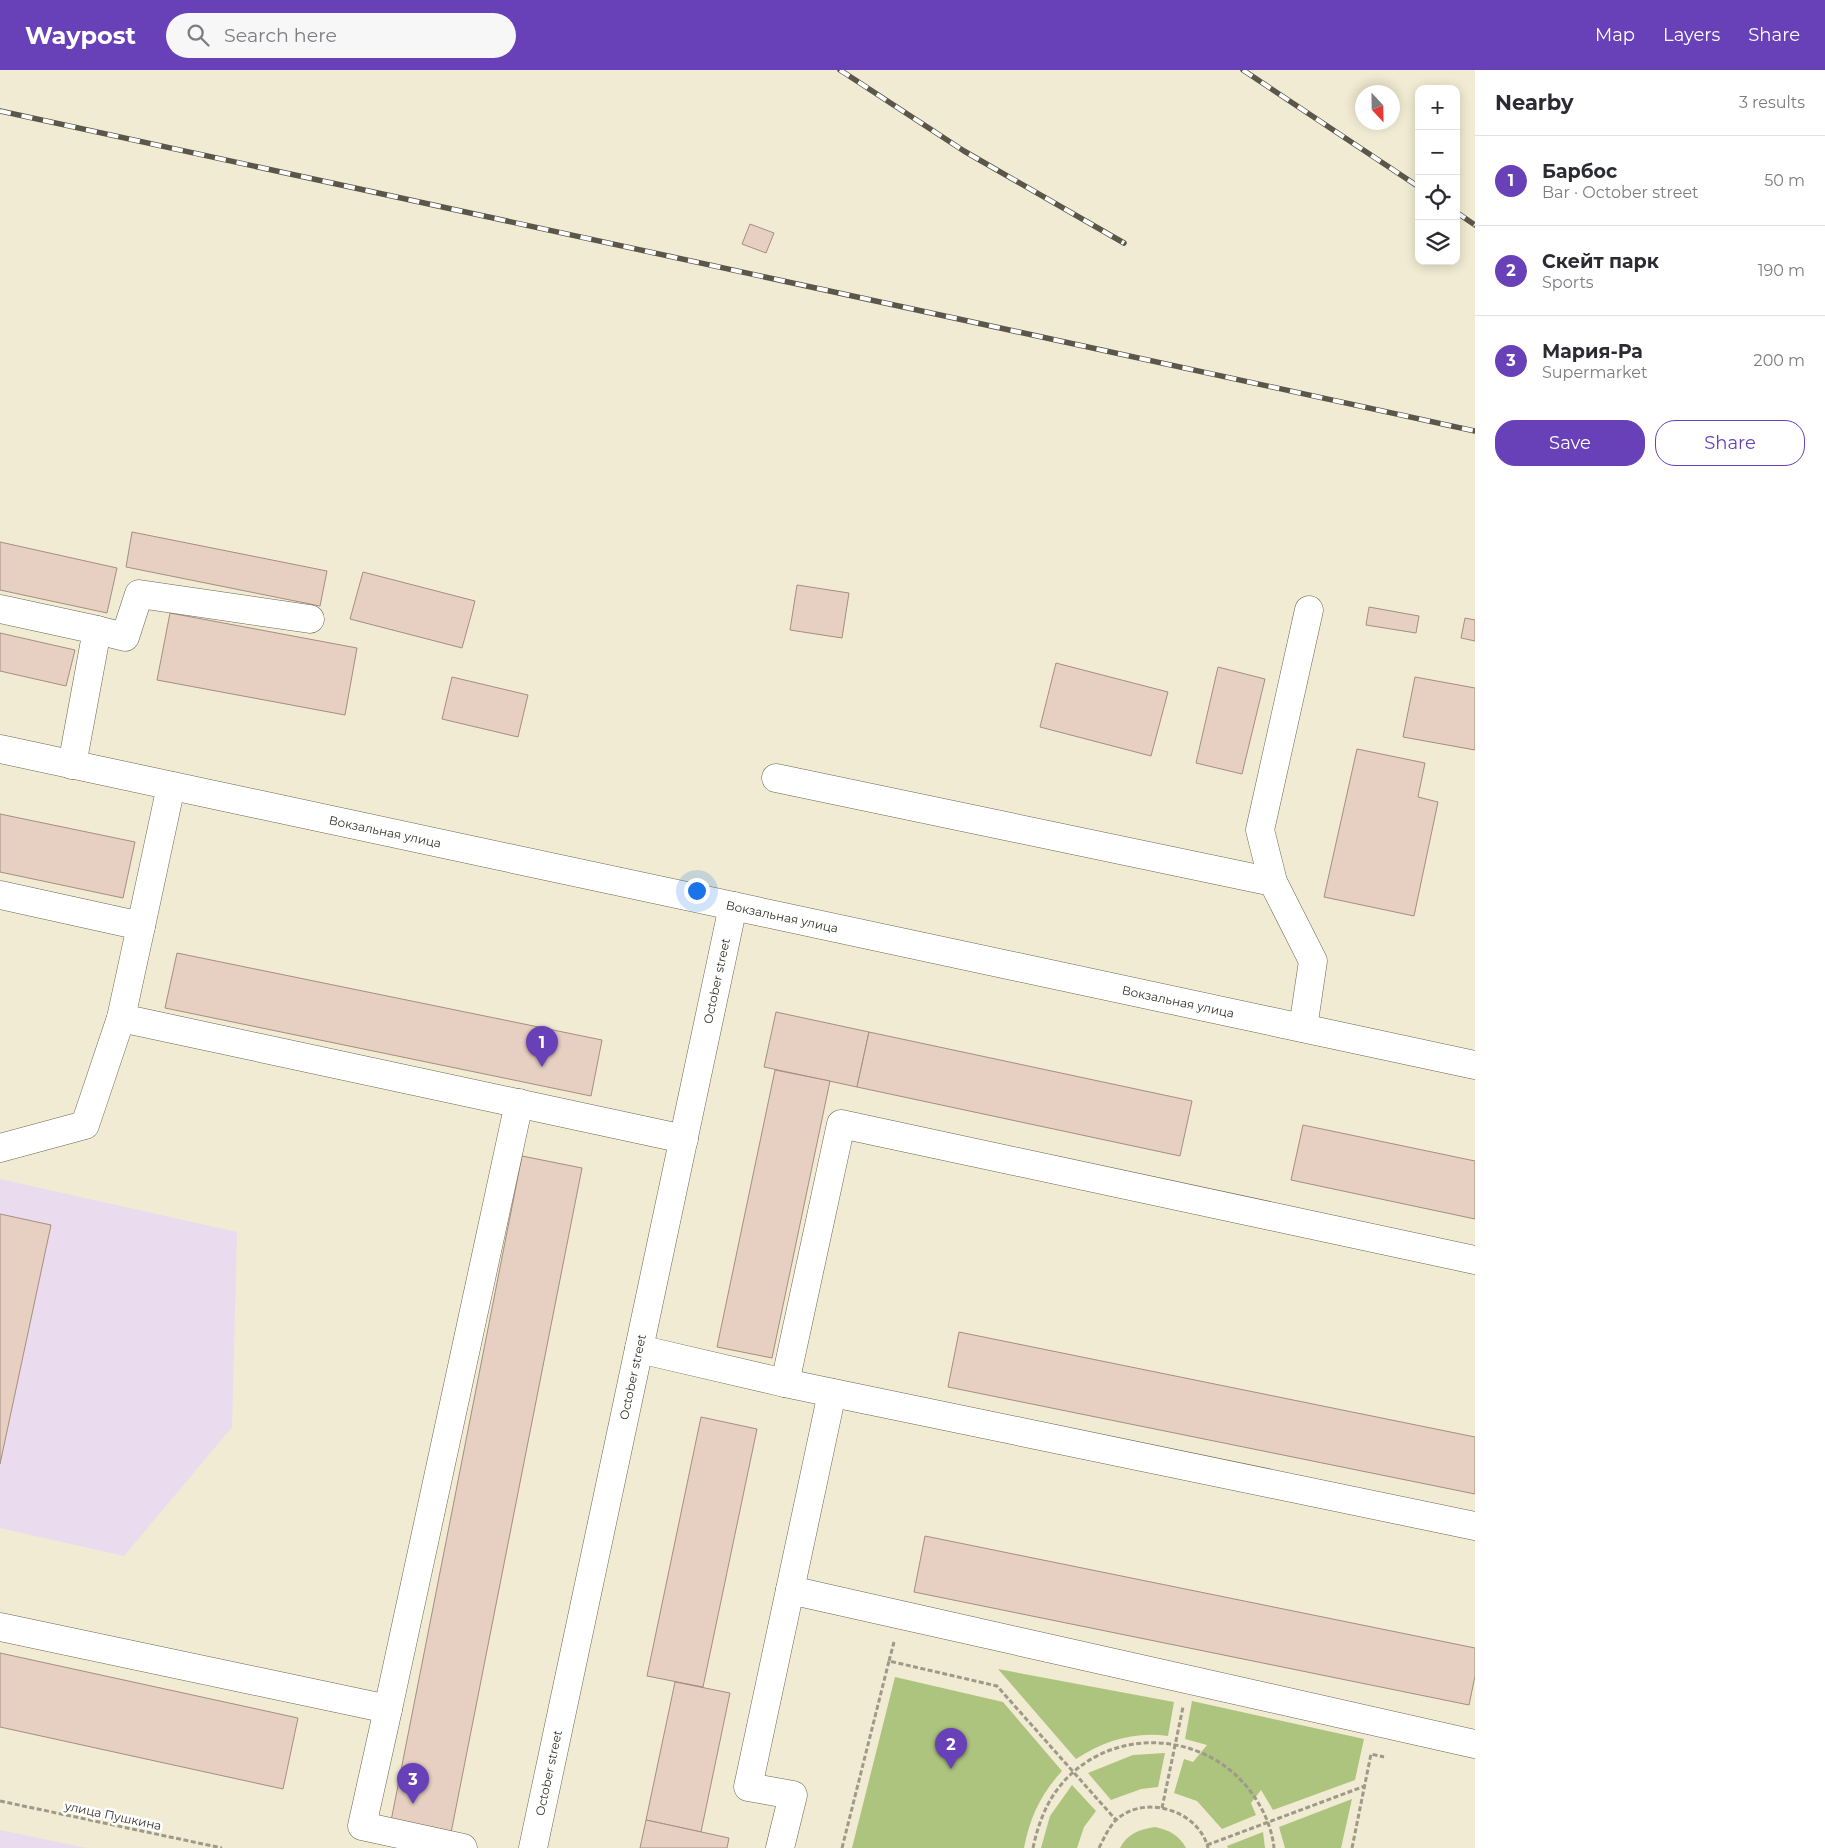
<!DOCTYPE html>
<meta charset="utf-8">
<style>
:root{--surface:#fff;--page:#f7f7f7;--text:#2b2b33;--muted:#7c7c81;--line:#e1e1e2;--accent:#6840b8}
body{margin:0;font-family:Montserrat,sans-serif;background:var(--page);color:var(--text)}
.controls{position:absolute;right:15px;top:15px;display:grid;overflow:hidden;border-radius:10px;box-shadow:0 2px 12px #0003}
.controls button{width:45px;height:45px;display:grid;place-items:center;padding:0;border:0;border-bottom:1px solid var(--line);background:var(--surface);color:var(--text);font:25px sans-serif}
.compass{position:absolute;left:1355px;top:15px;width:45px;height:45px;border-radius:50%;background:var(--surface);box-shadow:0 2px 12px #0003;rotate:158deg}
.you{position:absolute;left:696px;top:820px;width:18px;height:18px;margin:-12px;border:4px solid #fff;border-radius:50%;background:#1a73e8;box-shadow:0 0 0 8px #1a73e833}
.badge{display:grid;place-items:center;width:32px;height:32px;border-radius:50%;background:var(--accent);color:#fff;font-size:16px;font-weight:700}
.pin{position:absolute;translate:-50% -41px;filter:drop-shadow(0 1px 2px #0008)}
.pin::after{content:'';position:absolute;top:26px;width:18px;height:15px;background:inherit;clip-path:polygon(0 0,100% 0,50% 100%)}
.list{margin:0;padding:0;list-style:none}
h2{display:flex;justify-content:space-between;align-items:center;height:65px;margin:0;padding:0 20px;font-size:21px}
h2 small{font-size:16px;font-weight:400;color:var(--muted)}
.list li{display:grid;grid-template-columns:32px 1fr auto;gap:15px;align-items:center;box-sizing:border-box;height:90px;padding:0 20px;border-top:1px solid var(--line)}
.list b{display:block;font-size:19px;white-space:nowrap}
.list p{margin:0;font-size:16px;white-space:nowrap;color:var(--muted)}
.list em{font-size:16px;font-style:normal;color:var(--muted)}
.actions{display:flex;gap:10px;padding:15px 20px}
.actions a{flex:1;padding:11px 0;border:1px solid var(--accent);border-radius:20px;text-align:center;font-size:18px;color:var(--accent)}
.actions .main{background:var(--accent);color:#fff}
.icon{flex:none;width:28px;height:28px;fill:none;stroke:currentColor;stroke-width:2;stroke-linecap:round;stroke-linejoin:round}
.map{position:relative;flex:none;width:1475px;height:1778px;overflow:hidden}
header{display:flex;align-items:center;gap:30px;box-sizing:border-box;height:70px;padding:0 25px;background:var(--accent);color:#fff}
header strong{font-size:24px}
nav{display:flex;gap:28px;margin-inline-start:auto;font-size:18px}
.search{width:350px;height:45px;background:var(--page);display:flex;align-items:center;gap:12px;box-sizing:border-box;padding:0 18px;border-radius:28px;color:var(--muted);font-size:19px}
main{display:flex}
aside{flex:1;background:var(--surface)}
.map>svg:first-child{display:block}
</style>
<header>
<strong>Waypost</strong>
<div class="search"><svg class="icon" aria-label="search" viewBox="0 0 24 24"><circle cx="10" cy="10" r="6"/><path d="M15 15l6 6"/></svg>Search here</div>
<nav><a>Map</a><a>Layers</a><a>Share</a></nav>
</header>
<main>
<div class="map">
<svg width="1475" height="1778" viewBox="0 0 1475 1778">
<rect width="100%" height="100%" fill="#f2ebd3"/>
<!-- education -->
<g fill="#eadbee">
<polygon points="0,1109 237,1162 232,1357 124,1486 0,1458"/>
<polygon points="0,1760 87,1778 0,1778"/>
</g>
<!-- green -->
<g fill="#acc47e">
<path d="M998 1599 1174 1632 1168 1666C1135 1661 1103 1671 1076 1689Z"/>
<path d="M895 1607 1003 1632 1062 1701C1041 1724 1030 1747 1024 1778H852Z"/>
<polygon points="1192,1631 1364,1669 1355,1710 1273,1740 1261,1720 1251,1733 1256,1745 1222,1759 1197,1731 1174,1723 1184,1689 1193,1692 1207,1675 1185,1669"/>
<polygon points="1165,1683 1158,1717 1141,1719 1111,1730 1088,1703 1133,1685"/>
<polygon points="1072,1715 1096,1741 1084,1757 1077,1778 1041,1778 1050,1746"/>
<polygon points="1352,1729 1341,1778 1285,1778 1279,1757"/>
<path d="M1155 1757C1169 1760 1179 1765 1186 1778H1120C1127 1764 1140 1759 1155 1757Z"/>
<polygon points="1263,1762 1265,1778 1228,1778 1227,1776"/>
</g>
<!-- building -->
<g fill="#e7cfc1" stroke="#a48e81">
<polygon points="750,154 774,163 766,183 742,174"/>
<polygon points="132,462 327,501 320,536 126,497"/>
<polygon points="0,472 117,498 107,543 0,520"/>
<polygon points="363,502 475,531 462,578 350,549"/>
<polygon points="797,515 849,523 842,568 790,560"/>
<polygon points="1369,537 1419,546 1416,563 1366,555"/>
<polygon points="170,543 357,578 345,645 157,610"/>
<polygon points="1465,548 1475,550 1475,571 1461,568"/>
<polygon points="0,563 75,580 66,616 0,601"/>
<polygon points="1056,593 1168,622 1151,686 1040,657"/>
<polygon points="1218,597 1265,609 1242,704 1196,693"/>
<polygon points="452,607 528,625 518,667 442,649"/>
<polygon points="1415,607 1475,618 1475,680 1403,667"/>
<polygon points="1357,679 1425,693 1418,727 1438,732 1414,846 1324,827"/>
<polygon points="0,744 135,772 123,828 0,802"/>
<polygon points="177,883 602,970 591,1026 165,938"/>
<polygon points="776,942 869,962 857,1017 764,997"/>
<polygon points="869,962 1192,1031 1180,1086 857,1017"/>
<polygon points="775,1000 830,1011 772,1288 717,1277"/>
<polygon points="1303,1055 1475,1091 1475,1149 1291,1110"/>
<polygon points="522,1086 582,1098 451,1763 391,1751"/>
<polygon points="0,1144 51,1155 0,1394"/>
<polygon points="959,1262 1475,1367 1475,1424 948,1317"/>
<polygon points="701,1347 757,1359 703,1617 647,1606"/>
<polygon points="925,1466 1475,1578 1475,1606 1469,1635 914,1522"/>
<polygon points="0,1583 298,1648 283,1719 0,1657"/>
<polygon points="675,1612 730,1623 701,1762 646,1750"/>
<polygon points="646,1750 729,1768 727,1778 640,1778"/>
</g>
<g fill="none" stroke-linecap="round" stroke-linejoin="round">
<defs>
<g id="minor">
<polyline points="0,539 97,560 72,695"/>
<polyline points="97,560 125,567 139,524 310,549"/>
<polyline points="776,708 1273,812 1313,891 1303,958"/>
<polyline points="1273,812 1260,760 1309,540"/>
<polyline points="0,825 141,856 121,948 684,1069"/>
<polyline points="141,856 171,716"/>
<polyline points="0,1078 85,1055 121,948"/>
<polyline points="639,1279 785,1313 1475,1456"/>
<polyline points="785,1313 841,1054 1475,1190"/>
<polyline points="790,1520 832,1323"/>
<polyline points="0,1557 388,1639 519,1033"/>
<polyline points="388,1639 362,1756 463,1778"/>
<polyline points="533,1778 733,836"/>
<polyline points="780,1778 793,1725 748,1717 790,1520 1475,1674"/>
</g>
<polyline id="major" points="0,679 1475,995"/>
</defs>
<!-- minor casing -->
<use href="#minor" stroke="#6a644f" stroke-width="29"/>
<!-- major casing -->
<use href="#major" stroke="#6a644f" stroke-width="29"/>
<!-- path -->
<g stroke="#9f9a88" stroke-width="3" stroke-dasharray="5 2.5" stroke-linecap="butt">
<polyline points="889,1591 894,1572"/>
<polyline points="0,1731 222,1778"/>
<polyline points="1162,1738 1183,1637"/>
<polyline points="1207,1775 1365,1716"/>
<polyline points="842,1778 889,1591 997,1616 1116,1750"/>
<path d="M1033 1778C1039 1750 1049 1725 1070 1705 1123 1655 1209 1665 1251 1722 1263 1738 1272 1758 1274 1778"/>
<path d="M1099 1778C1104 1768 1108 1759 1115 1751 1143 1723 1199 1740 1208 1778"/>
<polyline points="1352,1778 1371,1684 1384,1687"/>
</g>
<!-- minor -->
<use href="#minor" stroke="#fff" stroke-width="28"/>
<!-- major -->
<use href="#major" stroke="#fff" stroke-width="28"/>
<defs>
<g id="rail">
<polyline points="840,0 964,81 1124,173"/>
<polyline points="1243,0 1419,117"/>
<polyline points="0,41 1475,361"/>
<polyline points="1456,142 1475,155"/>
</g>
</defs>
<!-- rail casing -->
<use href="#rail" stroke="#5a574a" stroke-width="5.5"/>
<!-- rail -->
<use href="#rail" stroke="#fff" stroke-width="4" stroke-dasharray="11" stroke-linecap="butt"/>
</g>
<g text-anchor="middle" stroke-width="5" stroke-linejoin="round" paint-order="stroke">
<!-- street labels -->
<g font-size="12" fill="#323026" stroke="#fff">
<text transform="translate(385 762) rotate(12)" y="4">Вокзальная улица</text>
<text transform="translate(782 847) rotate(12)" y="4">Вокзальная улица</text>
<text transform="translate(717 911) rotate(-78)" y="4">October street</text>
<text transform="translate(1178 932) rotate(12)" y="4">Вокзальная улица</text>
<text transform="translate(633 1307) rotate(-78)" y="4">October street</text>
<text transform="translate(549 1703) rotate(-78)" y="4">October street</text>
<text transform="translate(113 1746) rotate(12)" y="4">улица Пушкина</text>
</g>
</g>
</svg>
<div class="controls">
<button>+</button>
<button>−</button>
<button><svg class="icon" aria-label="locate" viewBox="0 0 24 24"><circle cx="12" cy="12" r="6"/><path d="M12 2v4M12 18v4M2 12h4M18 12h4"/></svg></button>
<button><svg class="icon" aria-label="layers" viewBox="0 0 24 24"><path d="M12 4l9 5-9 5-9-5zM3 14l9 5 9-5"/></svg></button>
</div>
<svg class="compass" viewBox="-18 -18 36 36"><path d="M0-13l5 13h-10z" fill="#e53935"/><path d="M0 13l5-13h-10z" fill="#7c7c81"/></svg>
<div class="you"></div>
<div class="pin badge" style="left:542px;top:997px">1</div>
<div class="pin badge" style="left:951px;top:1699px">2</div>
<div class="pin badge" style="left:413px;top:1734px">3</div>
</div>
<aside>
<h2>Nearby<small>3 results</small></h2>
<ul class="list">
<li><span class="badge">1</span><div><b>Барбос</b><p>Bar · October street</p></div><em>50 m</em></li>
<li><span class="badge">2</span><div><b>Скейт парк</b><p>Sports</p></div><em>190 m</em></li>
<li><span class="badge">3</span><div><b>Мария-Ра</b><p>Supermarket</p></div><em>200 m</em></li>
</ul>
<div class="actions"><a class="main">Save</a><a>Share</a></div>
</aside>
</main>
